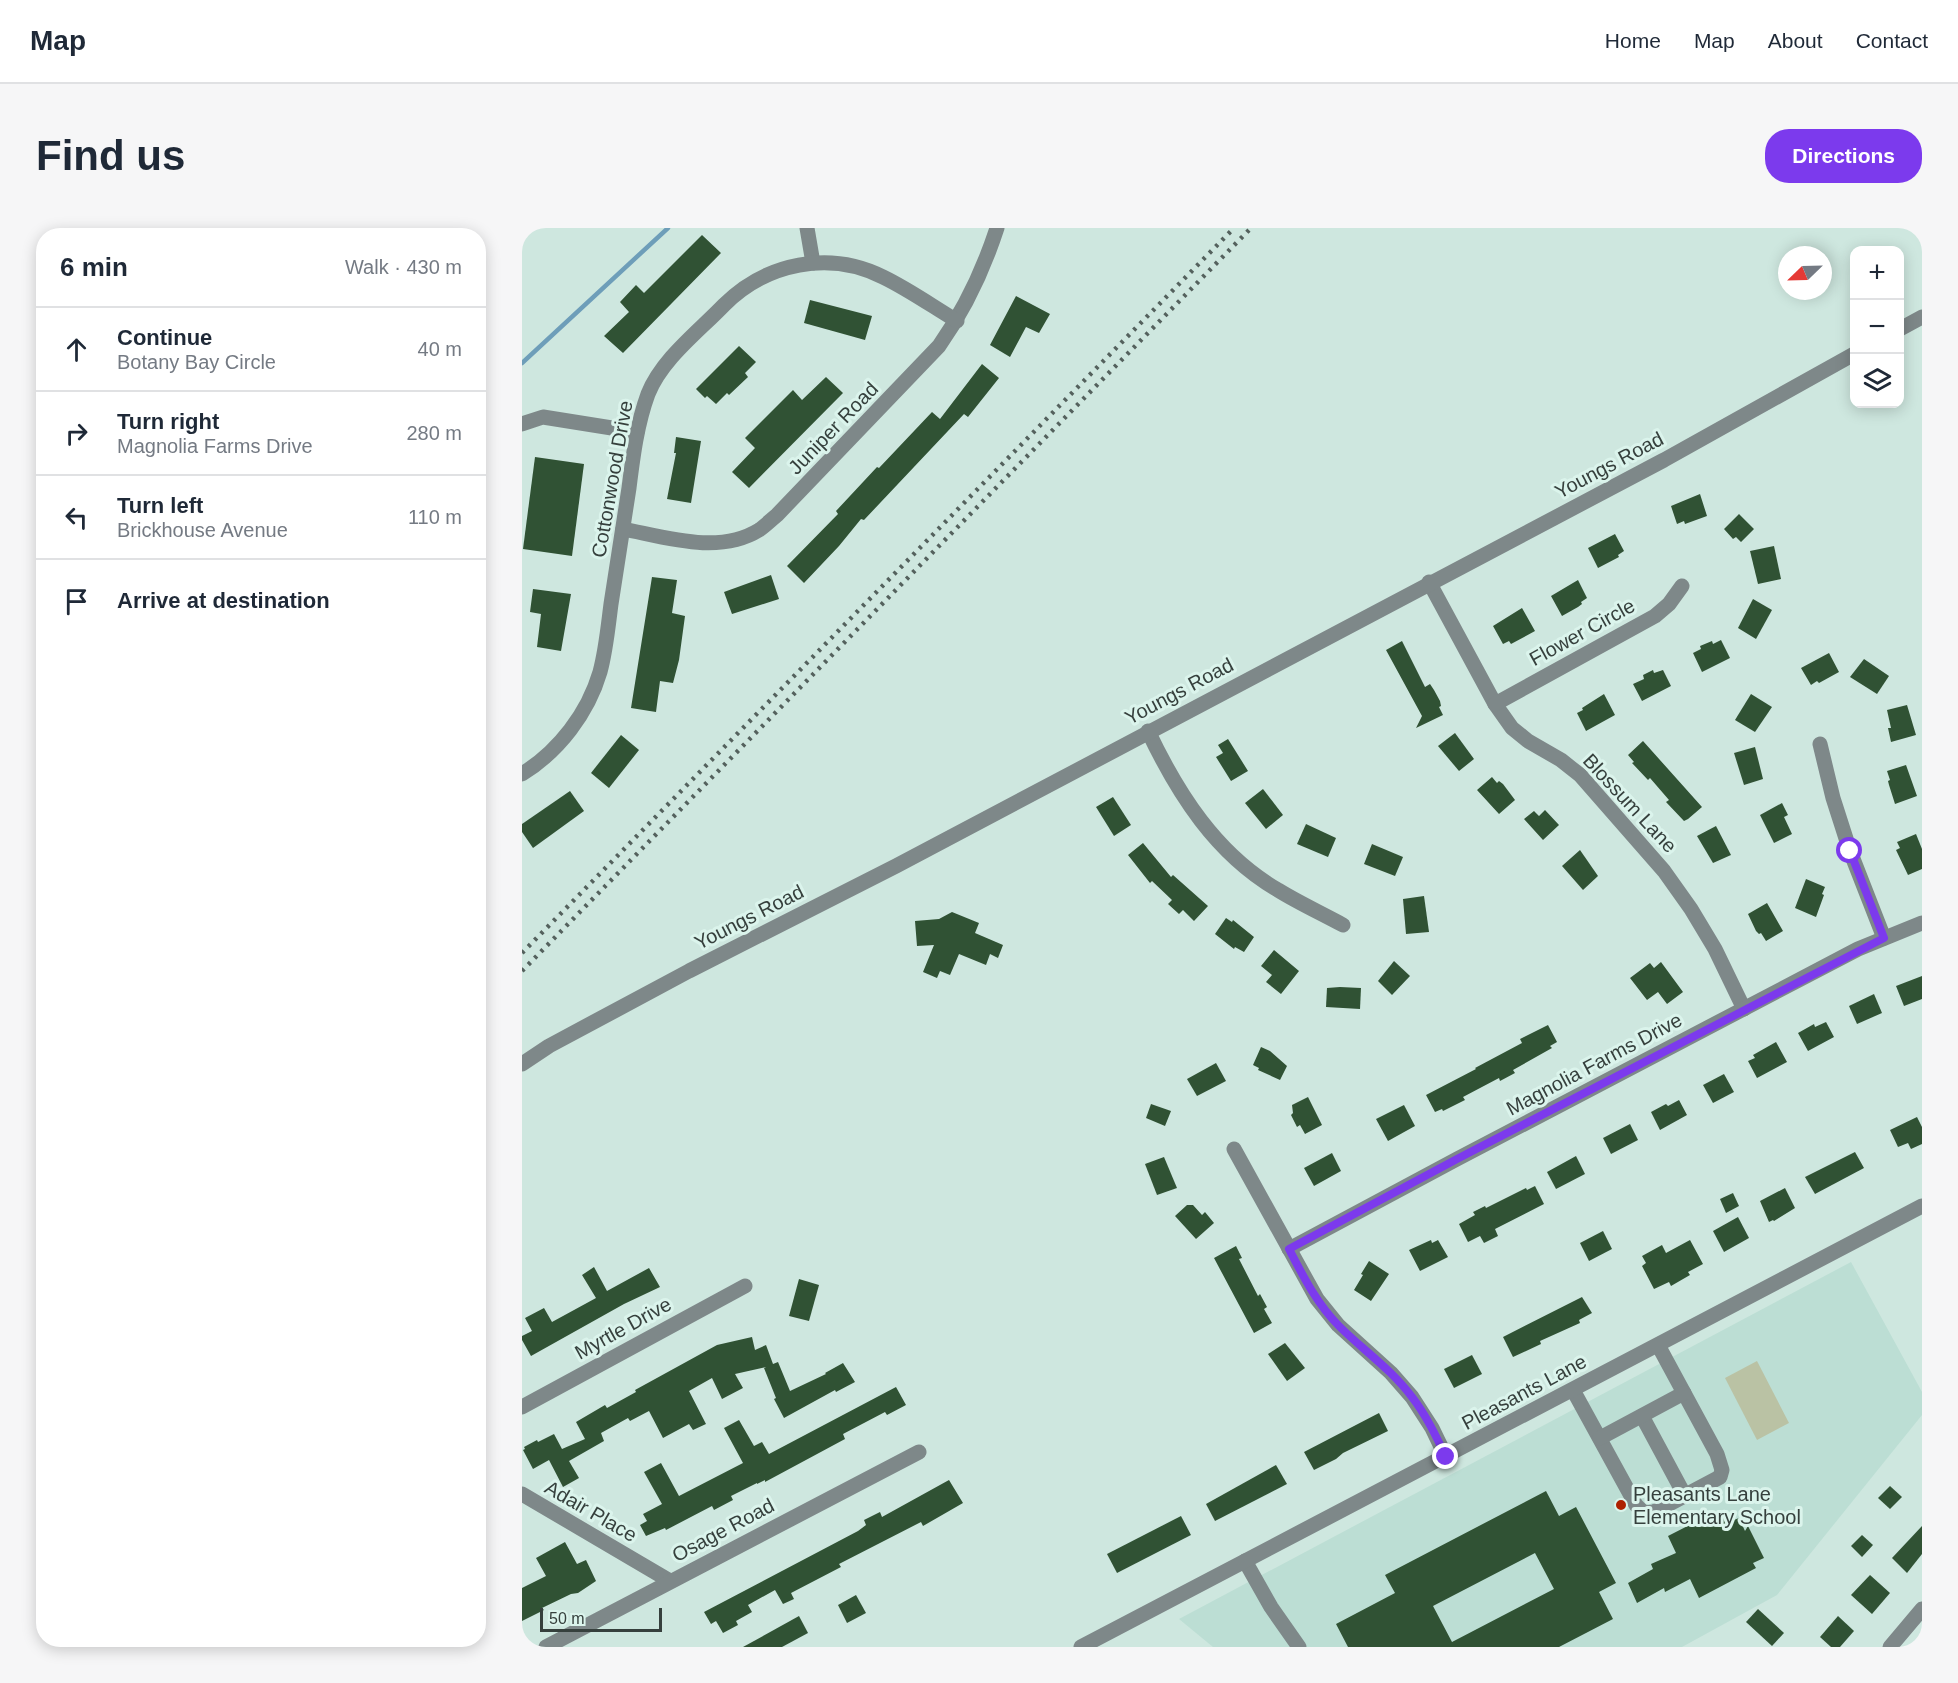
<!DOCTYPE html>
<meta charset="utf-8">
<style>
:root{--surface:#fff;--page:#f6f6f7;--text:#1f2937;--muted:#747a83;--line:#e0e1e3;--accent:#7c3aed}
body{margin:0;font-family:Arial,sans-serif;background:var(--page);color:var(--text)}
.controls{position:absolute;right:18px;top:18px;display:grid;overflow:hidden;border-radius:12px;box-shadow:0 3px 15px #0003}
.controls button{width:54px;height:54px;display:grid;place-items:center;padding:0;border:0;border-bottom:2px solid var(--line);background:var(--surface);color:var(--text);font:30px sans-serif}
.compass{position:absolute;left:1256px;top:18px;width:54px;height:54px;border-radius:50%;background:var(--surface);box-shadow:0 3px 15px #0003;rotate:247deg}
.scale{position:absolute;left:18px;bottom:15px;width:122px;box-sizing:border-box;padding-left:6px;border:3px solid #36403d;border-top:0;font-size:16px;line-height:21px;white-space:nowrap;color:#36403d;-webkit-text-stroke:4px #dbf4ec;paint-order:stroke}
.stop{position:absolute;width:18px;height:18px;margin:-14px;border:4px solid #7c3aed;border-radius:50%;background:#fff}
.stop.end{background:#7c3aed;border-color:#fff;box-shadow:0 2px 6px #0008}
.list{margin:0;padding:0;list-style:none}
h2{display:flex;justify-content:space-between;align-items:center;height:78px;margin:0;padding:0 24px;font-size:26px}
h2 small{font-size:20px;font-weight:400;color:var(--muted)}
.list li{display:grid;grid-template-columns:39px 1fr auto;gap:18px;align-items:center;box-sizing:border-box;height:84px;padding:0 24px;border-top:2px solid var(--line)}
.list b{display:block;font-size:22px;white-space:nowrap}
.list p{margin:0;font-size:20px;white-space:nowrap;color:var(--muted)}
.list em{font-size:20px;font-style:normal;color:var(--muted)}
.icon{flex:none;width:33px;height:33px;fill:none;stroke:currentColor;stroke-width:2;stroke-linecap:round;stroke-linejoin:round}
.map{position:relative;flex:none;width:1400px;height:1419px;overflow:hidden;border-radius:24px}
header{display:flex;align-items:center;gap:36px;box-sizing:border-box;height:84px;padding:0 30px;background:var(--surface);border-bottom:2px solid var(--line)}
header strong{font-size:28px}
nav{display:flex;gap:33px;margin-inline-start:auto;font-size:21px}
.intro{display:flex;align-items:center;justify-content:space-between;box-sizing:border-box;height:144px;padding:0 36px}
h1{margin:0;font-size:42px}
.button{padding:15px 27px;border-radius:24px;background:var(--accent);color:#fff;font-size:21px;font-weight:700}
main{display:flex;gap:36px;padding:0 36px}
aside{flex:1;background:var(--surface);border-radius:24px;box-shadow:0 3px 15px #0003}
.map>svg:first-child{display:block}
</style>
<header>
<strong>Map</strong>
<nav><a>Home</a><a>Map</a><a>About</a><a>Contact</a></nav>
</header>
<div class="intro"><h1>Find us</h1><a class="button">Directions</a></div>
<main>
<aside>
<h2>6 min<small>Walk · 430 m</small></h2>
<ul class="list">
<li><svg class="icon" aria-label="ahead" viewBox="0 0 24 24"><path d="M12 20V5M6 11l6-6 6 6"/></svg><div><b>Continue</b><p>Botany Bay Circle</p></div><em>40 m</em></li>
<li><svg class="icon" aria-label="right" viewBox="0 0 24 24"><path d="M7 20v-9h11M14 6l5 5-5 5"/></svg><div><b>Turn right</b><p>Magnolia Farms Drive</p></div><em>280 m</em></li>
<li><svg class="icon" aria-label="left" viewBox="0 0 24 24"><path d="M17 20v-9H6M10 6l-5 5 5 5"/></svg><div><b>Turn left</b><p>Brickhouse Avenue</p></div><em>110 m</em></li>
<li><svg class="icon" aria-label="arrive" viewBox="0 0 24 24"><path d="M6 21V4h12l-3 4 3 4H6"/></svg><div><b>Arrive at destination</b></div></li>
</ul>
</aside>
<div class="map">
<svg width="1400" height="1419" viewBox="0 0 1400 1419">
<rect width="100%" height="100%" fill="#cee7df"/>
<!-- built -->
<polygon fill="#bcded4" points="1329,1034 1400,1164 1400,1187 1255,1367 1160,1419 691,1419 657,1391"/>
<!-- green -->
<polygon fill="#bac2a4" points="1235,1133 1267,1195 1235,1212 1203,1150"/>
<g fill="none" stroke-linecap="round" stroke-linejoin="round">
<!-- stream -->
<polyline stroke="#6e9eb9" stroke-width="4.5" points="0,135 146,0"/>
</g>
<!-- building -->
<g fill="#305234" fill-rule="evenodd">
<polygon points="180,7 199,25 101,125 82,108 107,84 98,74 114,57 122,65"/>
<polygon points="494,68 528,86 517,105 504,99 488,129 468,117"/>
<polygon points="288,72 350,88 343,112 282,95"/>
<polygon points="217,118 234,134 223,145 226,149 207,167 205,165 194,176 185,168 183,170 174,161"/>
<polygon points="460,136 477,150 446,189 442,186 342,292 339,291 317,318 282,355 265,338 316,286 314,283 355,239 357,240 410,184 418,191"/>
<polygon points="304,149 321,165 227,260 210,244 233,220 223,210 271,162 280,172"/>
<polygon points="154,209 179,213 169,275 145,271 154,225 152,225"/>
<polygon points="13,229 62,236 50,328 1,321"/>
<polygon points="1178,266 1185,288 1163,296 1162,293 1155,296 1149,278"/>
<polygon points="1217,286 1232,301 1219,314 1214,309 1211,311 1202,301"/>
<polygon points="1093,306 1102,323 1096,327 1097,329 1076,340 1066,320"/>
<polygon points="1252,318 1259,351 1236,356 1228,323"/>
<polygon points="249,347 257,371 210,386 202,364"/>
<polygon points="130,349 155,352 150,385 163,388 157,432 151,455 138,453 134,484 109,480"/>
<polygon points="1056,352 1065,370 1059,374 1060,376 1056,379 1040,388 1029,368"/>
<polygon points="11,361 49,366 39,423 15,419 19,386 8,384"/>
<polygon points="1231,371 1250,382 1234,411 1216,400"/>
<polygon points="1000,380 1013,403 989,416 987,413 981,416 971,398"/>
<polygon points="1199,412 1208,430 1180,444 1171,425 1179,421 1178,418 1190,413 1191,416"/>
<polygon points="880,413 903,459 908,456 912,462 918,473 919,478 917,479 921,487 894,500 900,488 864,422"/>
<polygon points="1307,425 1317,444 1297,455 1295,453 1289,457 1279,440"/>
<polygon points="1342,431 1367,448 1355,466 1328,449"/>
<polygon points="1131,442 1132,445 1141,442 1149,458 1120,473 1111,456 1122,451 1121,447"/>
<polygon points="1082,466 1093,487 1064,503 1055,485 1061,482 1060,480"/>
<polygon points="1229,466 1250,479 1233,504 1213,492"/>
<polygon points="1385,477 1394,507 1369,514 1366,500 1369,500 1365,482"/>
<polygon points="933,505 952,531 937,543 916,518"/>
<polygon points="99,507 117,522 87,560 69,545"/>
<polygon points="706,511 726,543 709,553 694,529 701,525 696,517"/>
<polygon points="1121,513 1180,579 1166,591 1162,593 1144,574 1147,572 1128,550 1126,552 1110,535 1112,534 1106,527"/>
<polygon points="1233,519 1241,551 1222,557 1212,525"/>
<polygon points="1384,537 1395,568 1373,576 1367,557 1366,553 1368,552 1365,543"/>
<polygon points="970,549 975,555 977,553 981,556 993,572 977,586 955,562"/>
<polygon points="741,561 761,587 744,601 723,575"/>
<polygon points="48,563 62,583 11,620 0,604 0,596"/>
<polygon points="591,569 609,597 592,608 574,579"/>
<polygon points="1260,575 1266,587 1262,589 1270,606 1252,615 1238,587"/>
<polygon points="1023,582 1037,597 1021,612 1002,591 1012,583 1017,588"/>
<polygon points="784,596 814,610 806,629 775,616"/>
<polygon points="1194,598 1209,627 1191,635 1175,608"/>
<polygon points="1394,606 1400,621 1400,641 1386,647 1374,622 1378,620 1375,614"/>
<polygon points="621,615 649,649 651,647 686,678 672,693 661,682 657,686 646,676 650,672 630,653 628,655 606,627"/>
<polygon points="850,616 881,629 873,648 842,636"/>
<polygon points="1058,622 1076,648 1061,662 1040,638"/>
<polygon points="1284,651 1303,659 1300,666 1302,667 1294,689 1273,680"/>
<polygon points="902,668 907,704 884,706 881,671"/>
<polygon points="1245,675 1261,703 1244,713 1239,705 1237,706 1234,703 1226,686"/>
<polygon points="430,684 457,695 453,705 481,717 476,730 468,726 464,737 437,726 428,747 418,743 415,750 401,744 412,717 395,718 393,693 417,691"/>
<polygon points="704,690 710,694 711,692 732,709 722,724 713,719 712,721 693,706"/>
<polygon points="752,722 777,743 759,766 744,754 750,747 739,738"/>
<polygon points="872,733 888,748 870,767 856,753"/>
<polygon points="1139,734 1161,764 1145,776 1136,764 1125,772 1108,750 1128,735 1132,740"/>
<polygon points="1400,748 1400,771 1382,778 1374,758"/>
<polygon points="818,759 839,760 838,781 804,779 805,760"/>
<polygon points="1352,766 1360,785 1335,796 1327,778"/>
<polygon points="1304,794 1312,809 1286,823 1276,805 1292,796 1293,799"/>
<polygon points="1026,797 1035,814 1028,818 1030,820 991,842 993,845 978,853 977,850 941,869 943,872 921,883 920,881 913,884 904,867 954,841 953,840 1000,815 998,811"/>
<polygon points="1254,814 1265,834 1235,850 1226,833 1233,830 1231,827"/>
<polygon points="739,819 748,823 765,838 758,852 736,842 737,840 731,837"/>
<polygon points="694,835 704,853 675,868 665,851"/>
<polygon points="1202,846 1212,864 1191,875 1181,857"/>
<polygon points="786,869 800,897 783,906 778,897 775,899 769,887 771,885 770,877"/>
<polygon points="1157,872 1165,887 1138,902 1129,884 1144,876 1146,878"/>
<polygon points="629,876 649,883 643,898 624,890"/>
<polygon points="882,877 893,898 866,913 854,891"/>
<polygon points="1395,889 1400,899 1400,916 1389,921 1386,915 1376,919 1368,902"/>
<polygon points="1108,896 1116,912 1089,926 1081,910"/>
<polygon points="1333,924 1342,940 1293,966 1283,949"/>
<polygon points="810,925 819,943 792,958 782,940"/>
<polygon points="1054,928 1063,946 1034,961 1025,944"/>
<polygon points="642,929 655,960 635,967 623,936"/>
<polygon points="1013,958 1022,976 973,1001 976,1008 962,1015 958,1008 946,1014 937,996 953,987 951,984 963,978 964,980 1004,960 1005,962"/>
<polygon points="1263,960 1273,980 1252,993 1251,992 1247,994 1238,973"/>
<polygon points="1211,965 1217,978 1204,985 1198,971"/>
<polygon points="665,977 671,977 680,987 683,984 692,995 674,1011 653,988"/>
<polygon points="1216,989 1227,1010 1202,1024 1191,1003"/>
<polygon points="1081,1003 1090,1021 1067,1033 1058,1015"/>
<polygon points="909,1012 910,1015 916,1012 926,1029 898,1043 887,1022"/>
<polygon points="1168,1012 1181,1036 1166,1044 1168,1047 1149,1058 1147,1054 1132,1061 1120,1038 1124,1035 1120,1028 1140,1017 1144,1025"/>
<polygon points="714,1018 720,1030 717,1031 736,1068 738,1066 745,1079 742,1081 750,1095 732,1105 692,1030"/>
<polygon points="847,1033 867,1046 849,1073 832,1062 841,1047 839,1046"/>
<polygon points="72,1039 85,1063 127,1040 138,1059 102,1076 9,1128 0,1112 0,1108 10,1103 3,1090 22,1080 30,1094 74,1070 60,1047"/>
<polygon points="277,1051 297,1057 287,1093 267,1088"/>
<polygon points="1060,1069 1070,1085 1057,1092 1058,1095 1018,1113 1019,1116 991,1129 981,1109"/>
<polygon points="230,1109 233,1122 244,1117 251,1136 256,1134 268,1163 304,1146 303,1145 321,1135 333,1154 314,1164 313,1162 262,1190 252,1171 254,1170 242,1140 244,1139 213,1146 221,1160 200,1171 190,1150 167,1163 184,1196 171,1202 167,1196 141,1210 127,1183 108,1193 106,1190 79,1205 82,1213 47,1233 57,1250 41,1259 27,1232 11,1241 1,1222 3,1221 2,1219 15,1212 16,1214 32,1206 40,1221 63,1211 54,1194 83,1177 85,1180 114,1164 113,1162 195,1117"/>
<polygon points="763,1115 783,1140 765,1153 746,1126"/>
<polygon points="950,1127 960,1146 932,1160 922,1141"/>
<polygon points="374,1159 384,1177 365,1187 363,1184 321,1206 323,1211 243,1254 243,1252 235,1256 235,1255 209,1268 211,1272 192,1282 190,1278 144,1302 143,1300 124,1308 118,1297 125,1293 121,1286 140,1276 122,1244 139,1235 157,1268 221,1235 202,1200 217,1192 232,1218 240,1214 247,1226"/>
<polygon points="857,1185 866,1203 821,1225 814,1231 792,1242 782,1224"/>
<polygon points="754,1237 765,1256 693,1293 684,1276"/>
<polygon points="427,1252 441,1275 401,1298 399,1294 317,1336 319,1339 269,1365 272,1371 261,1376 253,1362 226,1377 230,1384 214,1393 216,1397 201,1405 194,1393 189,1396 182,1384 336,1303 344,1297 342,1292 358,1284 360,1289"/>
<polygon points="1368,1258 1380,1269 1368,1281 1356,1270"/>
<path d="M1024 1263 1037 1288 1054 1279 1094 1355 1077 1364 1091 1391 1037 1419H826L814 1396 873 1365 863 1347ZM1013 1325 1032 1361 930 1414 911 1378Z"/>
<polygon points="1195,1283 1199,1290 1209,1285 1212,1292 1217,1290 1223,1303 1226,1298 1242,1330 1231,1335 1234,1340 1177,1370 1168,1351 1143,1364 1142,1360 1115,1375 1106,1355 1131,1341 1129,1336 1154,1325 1146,1308"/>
<polygon points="659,1288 669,1307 595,1345 585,1326"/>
<polygon points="1400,1298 1400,1326 1385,1345 1370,1330"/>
<polygon points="1340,1307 1351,1317 1340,1329 1329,1318"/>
<polygon points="43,1314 55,1336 64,1332 74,1353 56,1365 49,1366 20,1380 22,1382 0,1393 0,1360 24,1348 14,1330"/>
<polygon points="1348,1347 1368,1365 1350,1386 1329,1367"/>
<polygon points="334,1367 344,1385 325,1395 316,1377"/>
<polygon points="1236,1381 1262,1405 1250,1418 1224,1394"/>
<polygon points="277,1388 286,1405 260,1419 221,1419"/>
<polygon points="1316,1388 1332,1403 1318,1419 1309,1419 1298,1409"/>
</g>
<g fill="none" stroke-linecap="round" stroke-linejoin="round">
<!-- minor -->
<g stroke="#7e8889" stroke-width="15">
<polyline points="285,0 291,35"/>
<polyline points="1378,101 1400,89"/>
<polyline points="0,196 21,189 115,204"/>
<path d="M101 301C143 309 197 327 237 302 243 298 249 292 255 287L417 118C443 81 461 43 475 0"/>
<polyline points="907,354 973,476 990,500 1006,513 1039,532 1058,547 1142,643 1169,681 1193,721 1222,781"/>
<polyline points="973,476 1133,388 1147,376 1160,358"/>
<path d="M626 503C656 566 694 626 756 662 777 675 799 685 821 697"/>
<polyline points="1298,516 1311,570 1328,623 1362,710"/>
<path d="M0 546C37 523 66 485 78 444 84 422 86 399 89 376 95 337 101 298 107 260 111 228 115 196 126 166 140 131 176 104 202 77 244 35 307 22 361 49 386 61 410 78 435 93"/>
<polyline points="0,836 27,818 167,743 374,638 1142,232 1332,126"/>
<polyline points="712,921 795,1071 816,1097 869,1145 890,1169 910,1200 924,1229"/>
<polyline points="767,1021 935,931 1336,721 1400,695"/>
<polyline points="1051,1162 1114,1277 1122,1285 1132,1284 1198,1249 1200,1242 1195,1226 1136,1117"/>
<polyline points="0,1179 223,1058"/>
<polyline points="1120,1188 1163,1268"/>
<polyline points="1078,1210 1162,1165"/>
<polyline points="0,1266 148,1353"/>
<polyline points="723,1333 749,1379 777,1419"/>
<polyline points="24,1419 397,1224"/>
<polyline points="559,1419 1400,978"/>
<polyline points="1368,1419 1400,1381"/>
</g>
<!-- rail -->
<g stroke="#54615d" stroke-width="4.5" stroke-dasharray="3 6" stroke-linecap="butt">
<polyline points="0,725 712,0"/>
<polyline points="0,743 729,0"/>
</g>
</g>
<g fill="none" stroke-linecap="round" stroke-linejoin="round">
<!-- route -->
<path stroke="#7c3aed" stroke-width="8" d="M924 1229C914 1208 904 1187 890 1169 869 1141 841 1122 817 1098 795 1076 781 1048 767 1021L935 931 1362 710 1328 623"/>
</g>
<!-- markers -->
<circle fill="#ae2100" stroke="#dbf4ec" stroke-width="2" cx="1099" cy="1277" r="6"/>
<g text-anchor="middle" stroke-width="6" stroke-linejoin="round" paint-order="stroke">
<!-- street labels -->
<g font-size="20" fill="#36403d" stroke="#dbf4ec">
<text transform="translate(311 200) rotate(-46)" y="7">Juniper Road</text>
<text transform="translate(1087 237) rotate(-28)" y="7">Youngs Road</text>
<text transform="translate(90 251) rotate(-80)" y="7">Cottonwood Drive</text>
<text transform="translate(1060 404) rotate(-29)" y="7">Flower Circle</text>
<text transform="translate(657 463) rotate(-28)" y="7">Youngs Road</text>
<text transform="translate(1108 575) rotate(47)" y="7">Blossum Lane</text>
<text transform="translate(227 689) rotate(-27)" y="7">Youngs Road</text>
<text transform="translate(1072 836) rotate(-28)" y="7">Magnolia Farms Drive</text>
<text transform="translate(101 1100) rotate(-29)" y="7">Myrtle Drive</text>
<text transform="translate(1002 1164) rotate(-28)" y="7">Pleasants Lane</text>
<text transform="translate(69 1283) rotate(30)" y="7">Adair Place</text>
<text transform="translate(201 1302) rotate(-28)" y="7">Osage Road</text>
</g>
<!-- poi labels -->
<g font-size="20" fill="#36403d" stroke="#dbf4ec" text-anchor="start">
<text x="1111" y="1273">Pleasants Lane<tspan x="1111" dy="23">Elementary School</tspan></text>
</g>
</g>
</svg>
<div class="controls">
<button>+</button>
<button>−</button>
<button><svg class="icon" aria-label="layers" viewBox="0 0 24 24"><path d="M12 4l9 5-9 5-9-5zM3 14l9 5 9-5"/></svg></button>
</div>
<svg class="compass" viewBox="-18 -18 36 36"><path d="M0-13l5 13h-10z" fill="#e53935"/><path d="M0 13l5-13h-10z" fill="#747a83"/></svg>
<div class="scale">50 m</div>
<div class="stop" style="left:1328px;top:623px"></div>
<div class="stop end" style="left:924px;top:1229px"></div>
</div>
</main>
